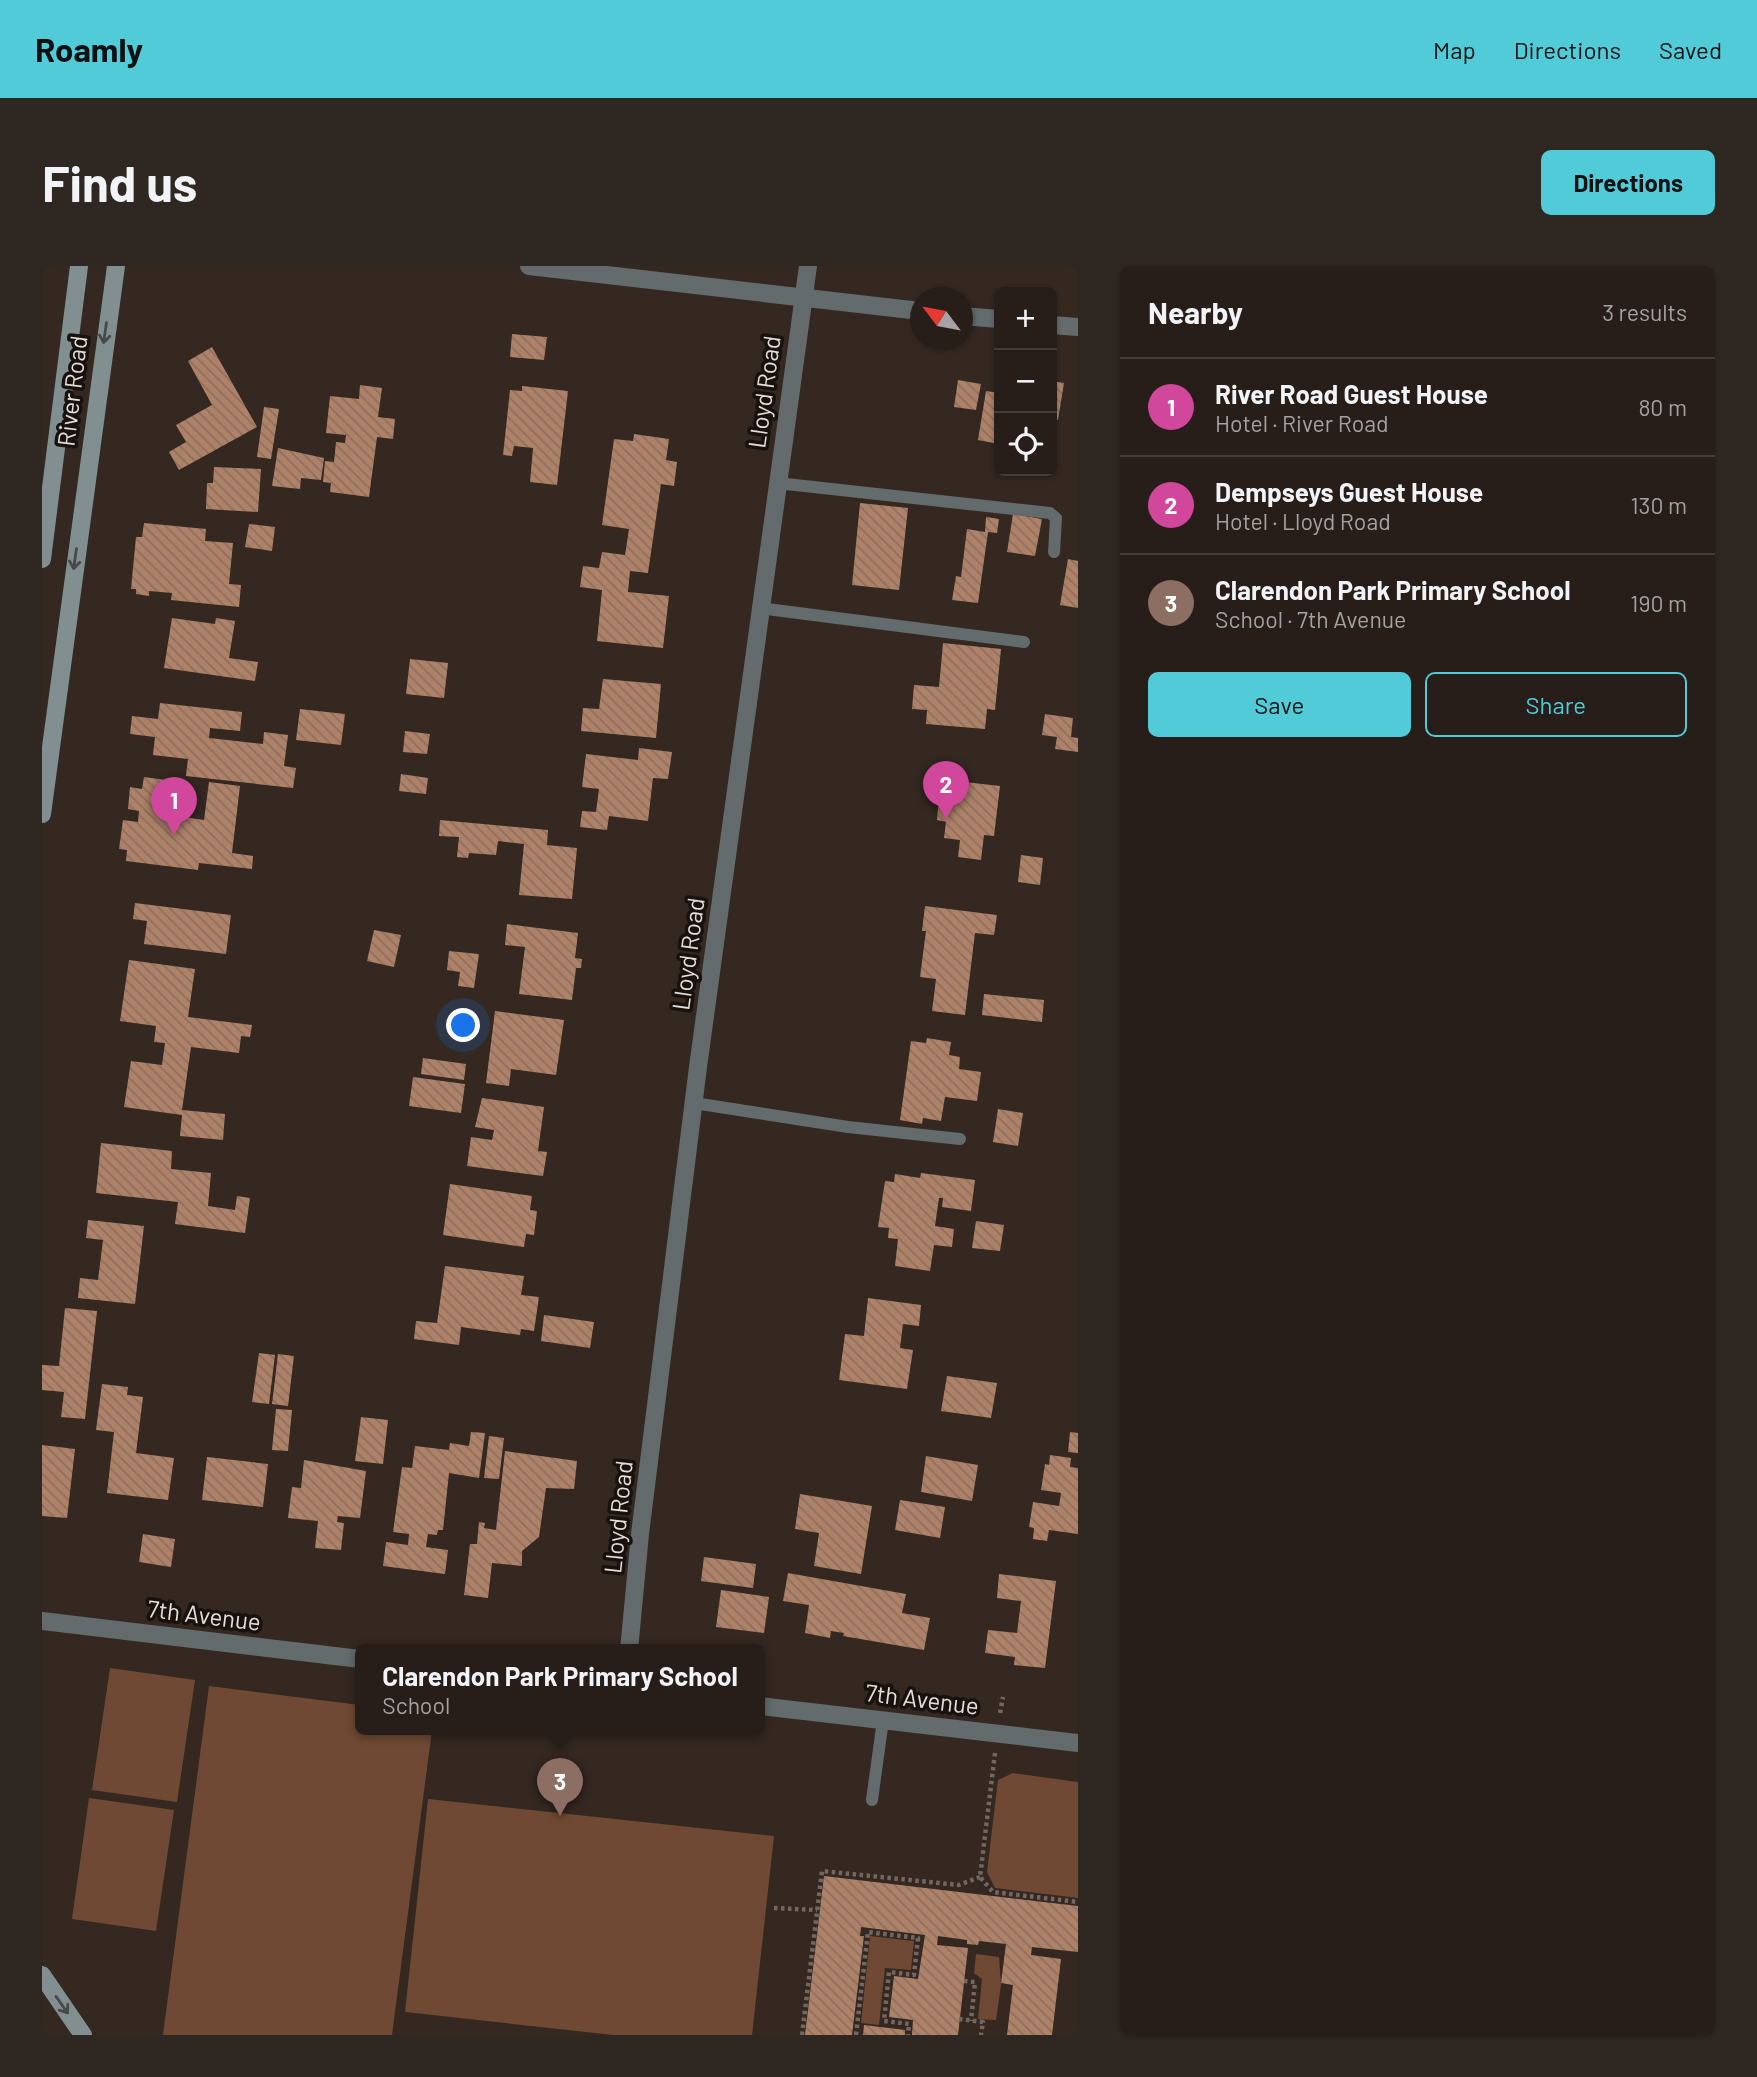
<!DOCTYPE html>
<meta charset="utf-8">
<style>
:root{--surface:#271e19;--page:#2f2722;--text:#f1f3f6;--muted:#a4a2a2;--line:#433c38;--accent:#52cbd8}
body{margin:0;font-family:Barlow,sans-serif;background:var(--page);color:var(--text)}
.controls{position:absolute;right:21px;top:21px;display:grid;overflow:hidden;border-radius:10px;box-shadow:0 2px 5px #0004}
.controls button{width:63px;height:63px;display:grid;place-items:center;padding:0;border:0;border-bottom:2px solid var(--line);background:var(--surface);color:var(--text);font:35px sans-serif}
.compass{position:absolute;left:868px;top:21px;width:63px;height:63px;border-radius:50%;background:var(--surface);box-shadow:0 2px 5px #0004;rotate:302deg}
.you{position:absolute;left:422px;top:760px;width:24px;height:24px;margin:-18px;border:5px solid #fff;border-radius:50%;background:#1a73e8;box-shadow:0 0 0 10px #1a73e833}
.badge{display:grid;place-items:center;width:46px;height:46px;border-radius:50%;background:var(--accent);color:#fff;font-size:23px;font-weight:700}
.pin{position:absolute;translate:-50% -58px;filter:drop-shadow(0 2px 4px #0008)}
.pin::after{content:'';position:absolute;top:37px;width:24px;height:21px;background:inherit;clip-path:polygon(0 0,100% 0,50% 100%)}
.popup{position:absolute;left:313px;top:1378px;width:410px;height:91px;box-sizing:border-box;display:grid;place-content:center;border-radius:10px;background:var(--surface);filter:drop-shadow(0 2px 5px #0005);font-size:23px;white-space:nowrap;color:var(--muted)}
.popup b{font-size:26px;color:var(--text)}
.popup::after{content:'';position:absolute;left:50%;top:100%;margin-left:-14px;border:14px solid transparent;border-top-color:var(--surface)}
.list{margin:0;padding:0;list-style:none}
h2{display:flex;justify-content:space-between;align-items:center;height:91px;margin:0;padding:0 28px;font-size:30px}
h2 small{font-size:23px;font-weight:400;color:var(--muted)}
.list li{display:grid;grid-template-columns:46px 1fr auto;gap:21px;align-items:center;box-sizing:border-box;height:98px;padding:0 28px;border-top:2px solid var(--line)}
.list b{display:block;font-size:26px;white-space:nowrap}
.list p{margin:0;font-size:23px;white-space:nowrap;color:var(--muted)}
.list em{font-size:23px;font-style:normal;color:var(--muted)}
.actions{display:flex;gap:14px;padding:21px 28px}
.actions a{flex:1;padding:16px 0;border:2px solid var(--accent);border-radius:10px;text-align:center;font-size:24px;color:var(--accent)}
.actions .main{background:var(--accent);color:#111}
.icon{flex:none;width:38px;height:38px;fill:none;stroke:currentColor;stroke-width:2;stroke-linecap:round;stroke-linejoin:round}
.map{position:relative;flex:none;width:1036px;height:1769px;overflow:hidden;border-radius:10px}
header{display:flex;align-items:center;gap:42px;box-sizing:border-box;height:98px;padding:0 35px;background:var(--accent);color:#111}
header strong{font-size:33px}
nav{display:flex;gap:38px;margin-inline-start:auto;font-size:24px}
.intro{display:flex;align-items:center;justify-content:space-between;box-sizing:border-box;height:168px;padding:0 42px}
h1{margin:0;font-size:49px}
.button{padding:18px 32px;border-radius:10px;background:var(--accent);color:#111;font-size:24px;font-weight:700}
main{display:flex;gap:42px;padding:0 42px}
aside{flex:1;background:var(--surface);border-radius:10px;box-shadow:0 2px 5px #0004}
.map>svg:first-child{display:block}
</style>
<header>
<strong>Roamly</strong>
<nav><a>Map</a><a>Directions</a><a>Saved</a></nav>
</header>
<div class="intro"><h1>Find us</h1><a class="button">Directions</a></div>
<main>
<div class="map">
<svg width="1036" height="1769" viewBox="0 0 1036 1769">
<defs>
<pattern id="building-back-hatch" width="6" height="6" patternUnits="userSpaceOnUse" patternTransform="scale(1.75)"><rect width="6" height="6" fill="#ae8269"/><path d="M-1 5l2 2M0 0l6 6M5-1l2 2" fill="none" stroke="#8e6f5d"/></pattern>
</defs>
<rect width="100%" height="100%" fill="#342821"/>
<!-- green -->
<g fill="#6f4933">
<polygon points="68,1402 153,1414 135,1536 50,1524"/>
<polygon points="167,1420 318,1439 318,1464 390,1464 350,1769 121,1769"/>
<polygon points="971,1507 1036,1516 1036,1632 953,1622 945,1606 956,1514"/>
<polygon points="47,1532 132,1544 114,1665 30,1653"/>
<polygon points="386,1533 732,1570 710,1769 571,1769 363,1746"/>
<polygon points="828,1670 872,1675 869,1704 843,1702 837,1759 819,1757"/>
<polygon points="934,1688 957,1691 959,1719 954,1754 936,1753 940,1713 932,1707"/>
</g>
<!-- building -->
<g fill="url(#building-back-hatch)">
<polygon points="470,68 505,71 502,94 468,91"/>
<polygon points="170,81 215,161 137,204 127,186 144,176 134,159 170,139 146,95"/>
<polygon points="916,114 939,118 934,144 912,141"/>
<polygon points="1010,115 1022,117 1016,154 1012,154 1011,159"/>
<polygon points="318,119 340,122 336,151 353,153 351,173 335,171 327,231 288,226 289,217 281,216 283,195 292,196 294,176 303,177 304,169 284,167 288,130 317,133"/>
<polygon points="480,120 526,125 515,219 488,216 491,182 472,180 470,190 461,189 468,124 480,125"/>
<polygon points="944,125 957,127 957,178 936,174"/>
<polygon points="222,141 237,143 229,193 215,191"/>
<polygon points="592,168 627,173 624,194 635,196 632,220 619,218 606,307 588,305 586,326 627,330 621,382 555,375 560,324 538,321 541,300 557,302 560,286 583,289 587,263 560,259 572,173 591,175"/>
<polygon points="236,182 282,192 279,214 259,212 258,223 230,220"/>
<polygon points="172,201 219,203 216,246 164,243 165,217 171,217"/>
<polygon points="818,237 866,242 857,324 810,319"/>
<polygon points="971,248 1000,253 993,290 965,286"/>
<polygon points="944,251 957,253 955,267 946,266 936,337 910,334 914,310 919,311 925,263 943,266"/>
<polygon points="102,257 164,263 163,275 191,277 187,318 199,319 197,341 129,334 130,327 107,325 107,330 94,328 94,323 89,323 94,271 100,271"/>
<polygon points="207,258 233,261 230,285 203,281"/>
<polygon points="1026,293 1036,295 1036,342 1018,339"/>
<polygon points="130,352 173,358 174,352 193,355 187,392 216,396 213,415 122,402"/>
<polygon points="901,377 959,383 953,444 945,443 943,463 884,458 885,444 870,443 872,419 897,421"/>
<polygon points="368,393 406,397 402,432 364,428"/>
<polygon points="561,413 619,418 614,472 539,465 541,442 557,443"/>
<polygon points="118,437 200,446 198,465 168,462 167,472 221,478 222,466 246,469 242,500 254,502 251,522 144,510 146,493 111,489 113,471 88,468 90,450 116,453"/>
<polygon points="258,443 303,448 299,479 254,474"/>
<polygon points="1003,448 1031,452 1029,471 1036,472 1036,486 1013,483 1015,471 1000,469"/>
<polygon points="363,465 388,468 385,488 361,486"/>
<polygon points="597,482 630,486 626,513 611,512 606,555 567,550 565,564 538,561 540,545 554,546 557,523 540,521 544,488 596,494"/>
<polygon points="359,508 386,512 384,528 357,525"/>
<polygon points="102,511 146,517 142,551 162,554 167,516 198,520 190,587 211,590 210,603 157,597 156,604 84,595 85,584 77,583 81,554 96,556 97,545 86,543 88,521 100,523"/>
<polygon points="905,514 958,520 952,570 942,569 939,594 916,591 918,574 902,572 904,556 895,554 897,530 903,531"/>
<polygon points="398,554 506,564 505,579 535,582 530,633 477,629 482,578 456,575 454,589 427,587 426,592 415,591 417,571 397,570"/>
<polygon points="979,589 1001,592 998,619 976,616"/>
<polygon points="93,637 189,649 184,688 102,678 105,655 91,653"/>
<polygon points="883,640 955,649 952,669 933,667 923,749 890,745 894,713 878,711 884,665 880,665"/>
<polygon points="465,658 536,667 533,692 540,693 539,702 534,702 530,734 477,728 483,681 463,679"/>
<polygon points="332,664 359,669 352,701 325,695"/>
<polygon points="407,685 437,688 432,722 416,720 418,706 405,704"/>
<polygon points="87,694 153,703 146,751 210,759 208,771 199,770 197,787 149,781 140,844 183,848 181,874 138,870 140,849 82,841 89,795 120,799 123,777 112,776 114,760 78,755"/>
<polygon points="942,728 1002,734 1000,756 940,749"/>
<polygon points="453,745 522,754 514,809 469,803 467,820 444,817"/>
<polygon points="885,772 909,776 907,789 918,791 917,803 939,806 935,835 903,831 899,855 881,852 880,858 858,854 869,775 884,777"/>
<polygon points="381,792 424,798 422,814 379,808"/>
<polygon points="371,811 423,818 419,847 367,840"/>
<polygon points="440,832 502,841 496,885 505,886 501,910 425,900 429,871 450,874 452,864 433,861"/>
<polygon points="956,843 981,847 976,880 951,876"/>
<polygon points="59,877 130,885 129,903 169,907 166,940 193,944 195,930 208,932 203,967 133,958 136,936 54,927"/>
<polygon points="879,907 933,914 929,945 900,941 901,932 897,932 893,960 912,963 910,981 892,979 888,1005 853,1000 856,973 846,972 847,962 836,961 843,915 852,916 853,908 878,912"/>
<polygon points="408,918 490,930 488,944 495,945 492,969 484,968 482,981 401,969"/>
<polygon points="46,954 102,960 93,1038 36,1032 38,1012 56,1014 61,974 44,972"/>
<polygon points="934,955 962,959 958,985 930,982"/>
<polygon points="403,1000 482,1010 479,1029 497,1031 492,1065 479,1063 478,1069 419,1061 417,1079 372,1073 374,1055 395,1057"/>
<polygon points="826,1032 879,1039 877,1060 861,1058 858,1082 871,1084 865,1123 797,1114 803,1068 822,1070"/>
<polygon points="23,1042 55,1045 43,1153 19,1151 22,1126 0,1124 0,1099 17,1100"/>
<polygon points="502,1049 552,1056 548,1082 499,1075"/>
<polygon points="217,1087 233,1089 227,1138 210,1136"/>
<polygon points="236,1088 252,1090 246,1140 230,1138"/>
<polygon points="905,1110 955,1117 949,1152 899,1145"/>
<polygon points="60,1118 86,1121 85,1129 101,1131 94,1187 132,1192 126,1234 65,1227 72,1166 54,1164"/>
<polygon points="234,1143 250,1144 246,1185 230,1184"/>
<polygon points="319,1151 346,1154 341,1198 313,1195"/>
<polygon points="429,1166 443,1167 437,1212 407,1207 401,1264 396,1264 395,1269 386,1268 384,1281 406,1284 403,1308 341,1300 344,1276 366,1279 367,1268 351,1266 360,1201 370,1202 373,1180 407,1184 408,1177 427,1180"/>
<polygon points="1028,1166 1036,1167 1036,1187 1026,1186"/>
<polygon points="447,1170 462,1172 457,1213 442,1212"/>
<polygon points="0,1179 33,1183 25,1252 0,1250"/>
<polygon points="463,1185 535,1195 532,1223 504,1222 497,1271 480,1285 480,1300 450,1297 446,1332 422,1329 428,1278 435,1278 437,1256 443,1257 442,1262 454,1264"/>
<polygon points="1008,1189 1029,1192 1028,1201 1036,1202 1036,1268 1007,1264 1005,1275 991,1273 992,1262 987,1261 991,1236 1017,1240 1019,1227 999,1224 1003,1198 1007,1199"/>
<polygon points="884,1190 936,1199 930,1235 879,1226"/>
<polygon points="165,1191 226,1198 221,1241 160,1234"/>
<polygon points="262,1194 324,1205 318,1252 296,1250 295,1256 302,1257 299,1284 273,1282 276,1255 246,1252 250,1221 259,1222"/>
<polygon points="758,1228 830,1240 819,1308 772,1300 777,1267 753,1263"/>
<polygon points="858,1234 903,1241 898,1272 853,1264"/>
<polygon points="101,1268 133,1273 129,1301 97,1296"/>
<polygon points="662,1291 714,1298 711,1322 659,1315"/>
<polygon points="746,1307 864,1328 860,1347 888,1352 882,1384 801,1370 802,1367 789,1365 788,1372 763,1367 767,1339 741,1335"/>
<polygon points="957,1308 1014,1315 1003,1402 972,1399 973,1391 943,1387 946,1364 975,1367 979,1335 955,1332"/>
<polygon points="679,1324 727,1331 722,1367 674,1361"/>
<polygon points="782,1610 1036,1640 1036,1686 990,1681 989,1689 1019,1693 1010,1769 965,1769 971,1719 959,1717 964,1678 937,1675 936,1679 925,1678 925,1674 896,1670 895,1679 926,1682 916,1769 870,1769 871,1754 847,1751 852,1710 876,1713 883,1669 819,1661 818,1670 822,1670 810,1769 763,1769"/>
<polygon points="822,1759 863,1764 863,1769 821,1769"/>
</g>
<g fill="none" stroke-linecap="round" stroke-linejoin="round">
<!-- path -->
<g stroke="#726761" stroke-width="4.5" stroke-dasharray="3.5 3.5" stroke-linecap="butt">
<polyline points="958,1447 961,1431"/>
<polyline points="953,1487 938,1611 951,1626 1036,1636"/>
<polyline points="732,1642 775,1644"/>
<polyline points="922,1715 933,1716 929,1755"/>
<polyline points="917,1753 941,1756 939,1769"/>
<polyline points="760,1769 780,1605 917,1619 938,1611"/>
<polyline points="814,1769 826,1666 876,1672 872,1709 847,1706 842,1755 867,1758 866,1769"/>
</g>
<!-- service -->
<g stroke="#636b6c" stroke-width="12">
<polyline points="735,217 1008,247 1014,252 1012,286"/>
<polyline points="717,342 982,376"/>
<polyline points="652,837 806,861 918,873"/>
<polyline points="830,1534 841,1454"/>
</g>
<!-- minor -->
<g stroke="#636b6c" stroke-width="18">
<polyline points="0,1355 318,1393"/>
<polyline points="587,1384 598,1268 656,801 766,0"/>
<polyline points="718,1440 1036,1477"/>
</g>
<!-- tertiary -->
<g stroke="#636b6c" stroke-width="18">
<polyline points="487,0 878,45"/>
<polyline points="920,50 957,53"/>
<polyline points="1010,59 1036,61"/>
</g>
<!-- secondary -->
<g stroke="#828f90" stroke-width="18">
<polyline points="0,293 37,0"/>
<polyline points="0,548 74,0"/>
<polyline points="0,1709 41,1769"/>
</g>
</g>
<!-- one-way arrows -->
<defs><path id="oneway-shaft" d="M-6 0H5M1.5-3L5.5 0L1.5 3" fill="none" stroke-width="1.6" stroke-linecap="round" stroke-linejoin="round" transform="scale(1.75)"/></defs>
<g stroke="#484a49">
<use href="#oneway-shaft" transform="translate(63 67) rotate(98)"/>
<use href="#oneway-shaft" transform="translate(33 293) rotate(98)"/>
<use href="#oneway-shaft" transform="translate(20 1739) rotate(55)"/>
</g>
<g text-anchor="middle" stroke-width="7" stroke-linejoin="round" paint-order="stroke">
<!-- street labels -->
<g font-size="24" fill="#e6ddd9" stroke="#18120f">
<text transform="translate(31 125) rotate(-83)" y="8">River Road</text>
<text transform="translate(723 126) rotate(-82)" y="8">Lloyd Road</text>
<text transform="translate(647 688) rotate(-82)" y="8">Lloyd Road</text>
<text transform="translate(577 1251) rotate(-84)" y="8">Lloyd Road</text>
<text transform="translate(162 1350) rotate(7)" y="8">7th Avenue</text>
<text transform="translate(880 1434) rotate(7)" y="8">7th Avenue</text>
</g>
</g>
</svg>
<div class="controls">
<button>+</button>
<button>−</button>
<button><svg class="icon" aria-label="locate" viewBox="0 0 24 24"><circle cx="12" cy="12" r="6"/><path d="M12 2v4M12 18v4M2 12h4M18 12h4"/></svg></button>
</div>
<svg class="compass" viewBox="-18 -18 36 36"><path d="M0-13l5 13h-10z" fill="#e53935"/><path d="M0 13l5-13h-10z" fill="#a4a2a2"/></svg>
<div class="you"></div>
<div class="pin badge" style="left:132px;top:569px;background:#d1479c">1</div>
<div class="pin badge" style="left:904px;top:553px;background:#d1479c">2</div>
<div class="pin badge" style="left:518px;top:1550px;background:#8d6e63">3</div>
<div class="popup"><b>Clarendon Park Primary School</b>School</div>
</div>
<aside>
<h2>Nearby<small>3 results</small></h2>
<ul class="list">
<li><span class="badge" style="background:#d1479c">1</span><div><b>River Road Guest House</b><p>Hotel · River Road</p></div><em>80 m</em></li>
<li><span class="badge" style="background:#d1479c">2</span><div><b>Dempseys Guest House</b><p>Hotel · Lloyd Road</p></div><em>130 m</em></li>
<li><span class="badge" style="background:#8d6e63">3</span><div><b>Clarendon Park Primary School</b><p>School · 7th Avenue</p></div><em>190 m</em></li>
</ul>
<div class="actions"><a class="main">Save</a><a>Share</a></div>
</aside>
</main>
